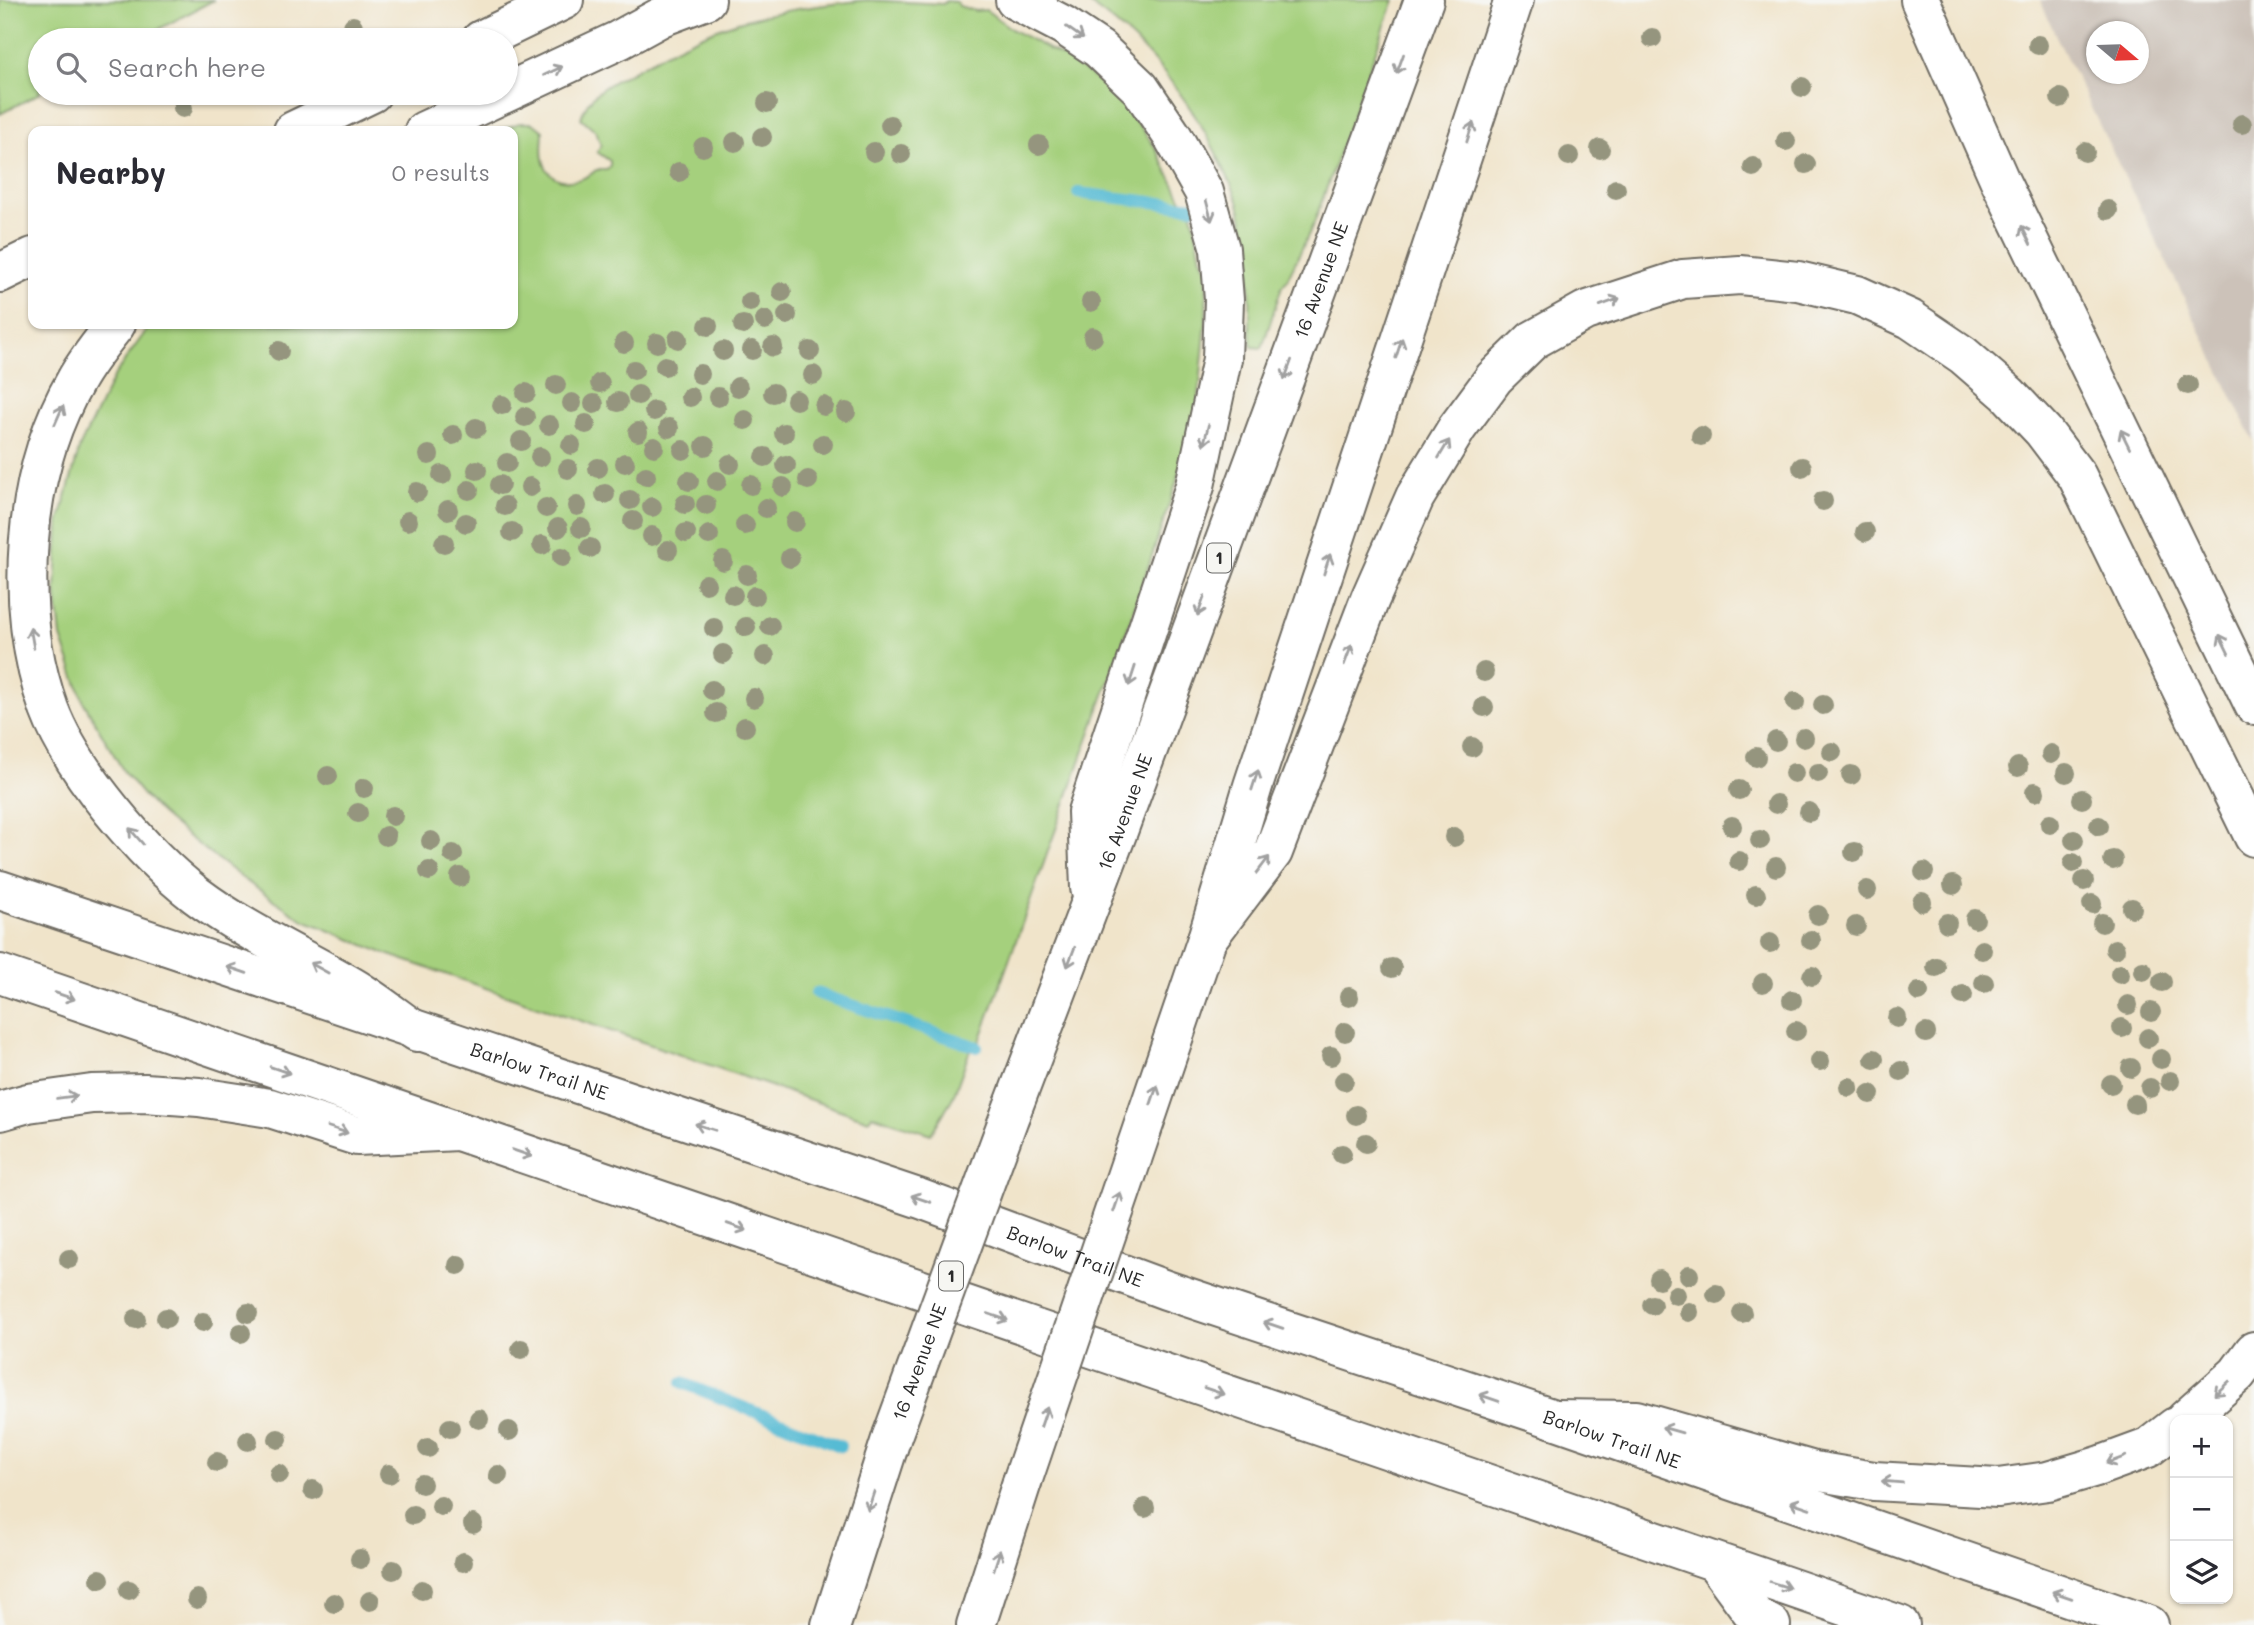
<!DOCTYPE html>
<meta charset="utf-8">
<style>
:root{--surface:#fff;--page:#f7f7f7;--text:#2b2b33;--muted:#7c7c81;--line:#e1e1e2}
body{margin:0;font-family:Mali,sans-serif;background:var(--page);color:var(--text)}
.controls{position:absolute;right:21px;bottom:21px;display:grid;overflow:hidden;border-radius:14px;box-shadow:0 2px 5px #0004}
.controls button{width:63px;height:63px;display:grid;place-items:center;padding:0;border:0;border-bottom:2px solid var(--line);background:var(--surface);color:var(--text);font:35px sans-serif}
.compass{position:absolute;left:2086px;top:21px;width:63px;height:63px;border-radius:50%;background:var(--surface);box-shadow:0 2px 5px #0004;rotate:109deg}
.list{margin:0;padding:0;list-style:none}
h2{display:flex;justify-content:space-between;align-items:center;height:91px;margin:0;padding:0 28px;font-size:30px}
h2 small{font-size:23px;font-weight:400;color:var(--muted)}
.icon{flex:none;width:38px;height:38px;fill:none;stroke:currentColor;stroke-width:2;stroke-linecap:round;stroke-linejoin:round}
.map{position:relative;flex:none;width:2254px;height:1625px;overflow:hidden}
.search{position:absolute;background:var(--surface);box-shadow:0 2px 5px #0004;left:28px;top:28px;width:490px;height:77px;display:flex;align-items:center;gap:18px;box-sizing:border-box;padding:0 24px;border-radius:38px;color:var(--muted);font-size:26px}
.panel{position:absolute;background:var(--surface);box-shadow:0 2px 5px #0004;left:28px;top:126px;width:490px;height:203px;border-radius:14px}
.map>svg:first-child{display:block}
</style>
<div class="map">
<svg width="2254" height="1625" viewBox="0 0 2254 1625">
<rect width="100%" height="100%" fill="#f6f6f2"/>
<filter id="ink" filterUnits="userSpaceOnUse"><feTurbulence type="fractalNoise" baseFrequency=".0143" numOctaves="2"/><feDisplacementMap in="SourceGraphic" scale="14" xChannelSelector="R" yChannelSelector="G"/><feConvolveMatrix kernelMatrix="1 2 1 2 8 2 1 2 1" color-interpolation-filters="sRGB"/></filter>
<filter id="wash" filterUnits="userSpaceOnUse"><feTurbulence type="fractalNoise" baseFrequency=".00686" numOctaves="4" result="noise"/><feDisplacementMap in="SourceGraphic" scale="28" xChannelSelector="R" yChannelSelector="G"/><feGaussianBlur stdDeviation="1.57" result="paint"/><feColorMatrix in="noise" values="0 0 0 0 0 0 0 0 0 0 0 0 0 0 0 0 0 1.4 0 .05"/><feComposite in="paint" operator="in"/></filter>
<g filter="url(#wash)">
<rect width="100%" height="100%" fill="#f0e4ca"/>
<!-- industrial -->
<path fill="#ccc2b9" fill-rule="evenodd" d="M2040 0H2254V441L2056 36ZM2096 32H2138V74H2096Z"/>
<!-- green -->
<g fill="#a5d07d" stroke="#687e54" stroke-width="2">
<polygon points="0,0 214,0 138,40 40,40 40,93 0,114"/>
<path d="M866 0 943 4 946 1 957 2 959 6 975 11 986 10 1013 30 1069 60 1102 84 1124 105 1155 147 1183 202 1192 212 1201 258 1207 270 1206 321 1198 406 1177 481 1125 636 979 1044 973 1042 953 1097 931 1134 872 1115 869 1120 381 952 302 919 246 881 185 834 160 813 143 795 124 772 84 703 61 637 56 590 59 523 80 446 114 376 151 324H513V131H497L519 123H533L543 131C543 140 541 151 543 159 548 186 579 186 596 170H607L610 165V161L597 152 601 145 596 131 581 118C588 92 612 82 635 70 667 51 702 33 738 22 779 10 823 5 866 0Z"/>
<path d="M1084 0H1394L1314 223 1286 282 1282 286 1262 348 1252 347C1248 330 1251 312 1250 294 1250 270 1246 228 1239 204 1235 191 1228 178 1222 165 1191 100 1145 41 1084 0Z"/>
</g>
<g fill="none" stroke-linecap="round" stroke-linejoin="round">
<!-- stream -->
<g stroke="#56bbd4" stroke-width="12">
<polyline points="1078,193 1193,207"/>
<polyline points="816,993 977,1047"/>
<polyline points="683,1383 840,1446"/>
</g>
</g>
</g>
<g filter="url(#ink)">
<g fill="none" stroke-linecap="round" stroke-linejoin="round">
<defs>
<g id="primary">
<path id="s1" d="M0 890 921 1199 1166 1290 1554 1419 2149 1625"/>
<polyline points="0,974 1900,1625"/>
</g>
<g id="highway">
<polyline points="1015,0 1063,25 1099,49 1140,88 1173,137 1204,192 1220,249 1224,300 1222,359 1195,486 1087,812 1090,888"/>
<polyline points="1920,0 2000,181 2254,705"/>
<polyline points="481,40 564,0"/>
<polyline points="293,131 372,93"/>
<polyline points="424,131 619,40 661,17 706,0"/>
<polyline points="0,273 33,257"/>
<path d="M116 324C102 342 87 360 76 380 22 473 13 609 49 709 72 771 144 855 196 895 245 932 304 958 356 989 377 1002 397 1018 417 1032"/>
<polyline points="1207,939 1273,852 1370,599 1415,497 1457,428 1494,378 1533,340 1585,311 1683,279 1740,275 1798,281 1857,295 1910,319 1963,355 2008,394 2043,431 2077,476 2254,837"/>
<polyline points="0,1111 28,1103 92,1094 145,1093 199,1097 270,1108 357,1136 458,1131"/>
<path id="s2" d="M1010 1115 1118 831 1424 0"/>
<polyline points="1132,1159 1207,939 1253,786 1514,0"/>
<polyline points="1554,1419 1636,1420 1814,1471 1874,1481 1998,1488 2048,1481 2099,1466 2148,1448 2175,1427"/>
<polyline points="2185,1420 2237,1374 2254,1351"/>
<polyline points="1716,1563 1755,1616 1771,1625"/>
<polyline points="831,1625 892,1436"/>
<polyline points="976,1625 1022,1482"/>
</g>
</defs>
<!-- primary casing -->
<use href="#primary" stroke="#706c63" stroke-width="42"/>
<!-- highway casing -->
<use href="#highway" stroke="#706c63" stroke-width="42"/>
<!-- primary -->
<use href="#primary" stroke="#fff" stroke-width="38"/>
<!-- highway -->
<use href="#highway" stroke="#fff" stroke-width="38"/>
<defs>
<g id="highway-bridge">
<path id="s3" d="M892 1436 1010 1115"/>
<polyline points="1022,1482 1132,1159"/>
</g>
</defs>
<!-- highway-bridge casing -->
<use href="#highway-bridge" stroke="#706c63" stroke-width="42" stroke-linecap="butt"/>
<!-- highway-bridge -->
<use href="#highway-bridge" stroke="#fff" stroke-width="38"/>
</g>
<!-- trees -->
<g fill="#95957e">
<circle cx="353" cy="26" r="10"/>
<circle cx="1652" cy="38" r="10"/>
<circle cx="2038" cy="45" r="10"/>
<circle cx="1802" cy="87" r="10"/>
<circle cx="2060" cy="98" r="10"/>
<circle cx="767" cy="103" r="10"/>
<circle cx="183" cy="108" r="10"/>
<circle cx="2242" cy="124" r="10"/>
<circle cx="890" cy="125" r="10"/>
<circle cx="762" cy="137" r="10"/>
<circle cx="1786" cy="141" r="10"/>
<circle cx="735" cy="142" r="10"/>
<circle cx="1039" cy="145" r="10"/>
<circle cx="703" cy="147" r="10"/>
<circle cx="1600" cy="149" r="10"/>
<circle cx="874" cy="152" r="10"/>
<circle cx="2085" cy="152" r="10"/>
<circle cx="901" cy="154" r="10"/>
<circle cx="1569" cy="156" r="10"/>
<circle cx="1806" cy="164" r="10"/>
<circle cx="1753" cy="167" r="10"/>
<circle cx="679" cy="172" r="10"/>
<circle cx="1616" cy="189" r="10"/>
<circle cx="2108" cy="210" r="10"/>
<circle cx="782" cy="292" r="10"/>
<circle cx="750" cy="302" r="10"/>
<circle cx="1091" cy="302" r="10"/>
<circle cx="787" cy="315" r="10"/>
<circle cx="765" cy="320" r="10"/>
<circle cx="743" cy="325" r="10"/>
<circle cx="708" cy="326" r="10"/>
<circle cx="1093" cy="337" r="10"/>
<circle cx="678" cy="339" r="10"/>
<circle cx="624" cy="343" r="10"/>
<circle cx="657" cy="343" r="10"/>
<circle cx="773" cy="347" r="10"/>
<circle cx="752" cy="350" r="10"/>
<circle cx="279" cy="351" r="10"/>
<circle cx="723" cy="351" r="10"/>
<circle cx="810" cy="351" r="10"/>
<circle cx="665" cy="366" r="10"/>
<circle cx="634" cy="370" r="10"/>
<circle cx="700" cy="374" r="10"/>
<circle cx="813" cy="375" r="10"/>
<circle cx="600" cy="383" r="10"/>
<circle cx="556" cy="385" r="10"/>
<circle cx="2188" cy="385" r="10"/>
<circle cx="738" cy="387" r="10"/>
<circle cx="526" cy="393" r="10"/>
<circle cx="773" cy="393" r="10"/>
<circle cx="638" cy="395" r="10"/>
<circle cx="690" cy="397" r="10"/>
<circle cx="718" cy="397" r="10"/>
<circle cx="796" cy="400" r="10"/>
<circle cx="618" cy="402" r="10"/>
<circle cx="572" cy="403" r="10"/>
<circle cx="594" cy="404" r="10"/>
<circle cx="502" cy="405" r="10"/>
<circle cx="824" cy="406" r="10"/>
<circle cx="654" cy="411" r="10"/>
<circle cx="846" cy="412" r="10"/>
<circle cx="525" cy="417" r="10"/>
<circle cx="745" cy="420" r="10"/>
<circle cx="586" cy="424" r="10"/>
<circle cx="549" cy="425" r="10"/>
<circle cx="476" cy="428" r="10"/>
<circle cx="669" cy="428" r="10"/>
<circle cx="638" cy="432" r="10"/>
<circle cx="784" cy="433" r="10"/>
<circle cx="453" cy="435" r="10"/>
<circle cx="1701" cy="436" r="10"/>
<circle cx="521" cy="441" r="10"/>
<circle cx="823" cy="444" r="10"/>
<circle cx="571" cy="445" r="10"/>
<circle cx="705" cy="446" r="10"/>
<circle cx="654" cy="447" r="10"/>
<circle cx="683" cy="450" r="10"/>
<circle cx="429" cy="455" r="10"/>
<circle cx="540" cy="457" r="10"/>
<circle cx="765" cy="457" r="10"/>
<circle cx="507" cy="463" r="10"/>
<circle cx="625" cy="463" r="10"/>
<circle cx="730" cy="464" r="10"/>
<circle cx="786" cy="465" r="10"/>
<circle cx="1802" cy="467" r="10"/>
<circle cx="598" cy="468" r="10"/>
<circle cx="568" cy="469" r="10"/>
<circle cx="477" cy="470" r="10"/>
<circle cx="442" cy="475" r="10"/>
<circle cx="646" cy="476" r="10"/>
<circle cx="808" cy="480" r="10"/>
<circle cx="689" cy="481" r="10"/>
<circle cx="717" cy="481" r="10"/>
<circle cx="500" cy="485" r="10"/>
<circle cx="751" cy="485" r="10"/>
<circle cx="530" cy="487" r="10"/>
<circle cx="783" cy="487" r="10"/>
<circle cx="469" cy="490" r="10"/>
<circle cx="417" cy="492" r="10"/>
<circle cx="605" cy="494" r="10"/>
<circle cx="630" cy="500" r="10"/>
<circle cx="1823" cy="501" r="10"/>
<circle cx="685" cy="504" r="10"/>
<circle cx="706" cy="505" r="10"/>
<circle cx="505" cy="506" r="10"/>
<circle cx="577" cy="506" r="10"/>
<circle cx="652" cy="507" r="10"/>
<circle cx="546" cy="508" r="10"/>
<circle cx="766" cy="508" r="10"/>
<circle cx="448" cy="510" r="10"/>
<circle cx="408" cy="521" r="10"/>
<circle cx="633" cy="521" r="10"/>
<circle cx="795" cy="522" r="10"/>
<circle cx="466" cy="523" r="10"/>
<circle cx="745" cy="525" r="10"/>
<circle cx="558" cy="528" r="10"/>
<circle cx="581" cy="528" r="10"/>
<circle cx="512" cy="532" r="10"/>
<circle cx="1865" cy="532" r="10"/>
<circle cx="686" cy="533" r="10"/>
<circle cx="709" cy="535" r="10"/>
<circle cx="652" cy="536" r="10"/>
<circle cx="444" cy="543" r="10"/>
<circle cx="542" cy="545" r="10"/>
<circle cx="590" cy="548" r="10"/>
<circle cx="668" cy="550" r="10"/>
<circle cx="562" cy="557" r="10"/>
<circle cx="790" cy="558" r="10"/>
<circle cx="723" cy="561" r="10"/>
<circle cx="747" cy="575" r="10"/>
<circle cx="706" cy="584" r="10"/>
<circle cx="733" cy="595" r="10"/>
<circle cx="755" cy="596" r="10"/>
<circle cx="770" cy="626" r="10"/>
<circle cx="746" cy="627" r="10"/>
<circle cx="714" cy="628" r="10"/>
<circle cx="723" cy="654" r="10"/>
<circle cx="765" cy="656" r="10"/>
<circle cx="1484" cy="672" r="10"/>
<circle cx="712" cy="690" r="10"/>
<circle cx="754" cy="698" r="10"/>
<circle cx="1795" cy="702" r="10"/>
<circle cx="1823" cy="705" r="10"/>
<circle cx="1484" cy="707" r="10"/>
<circle cx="716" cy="713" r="10"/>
<circle cx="745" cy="727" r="10"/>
<circle cx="1804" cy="738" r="10"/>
<circle cx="1776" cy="741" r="10"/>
<circle cx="1472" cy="747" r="10"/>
<circle cx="1832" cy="752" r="10"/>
<circle cx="2051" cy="754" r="10"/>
<circle cx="1756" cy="757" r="10"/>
<circle cx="2018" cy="767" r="10"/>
<circle cx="1794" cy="773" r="10"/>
<circle cx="1818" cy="773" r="10"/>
<circle cx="2066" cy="773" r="10"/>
<circle cx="1851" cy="775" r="10"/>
<circle cx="328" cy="776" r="10"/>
<circle cx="364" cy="788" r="10"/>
<circle cx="1739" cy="790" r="10"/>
<circle cx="2035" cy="792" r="10"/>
<circle cx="2082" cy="799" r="10"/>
<circle cx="1776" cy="804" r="10"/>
<circle cx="1809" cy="812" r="10"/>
<circle cx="358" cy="813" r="10"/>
<circle cx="393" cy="816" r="10"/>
<circle cx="2050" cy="824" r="10"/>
<circle cx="1732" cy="826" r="10"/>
<circle cx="2099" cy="826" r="10"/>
<circle cx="386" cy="836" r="10"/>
<circle cx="1454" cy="837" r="10"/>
<circle cx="1760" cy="840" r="10"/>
<circle cx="2074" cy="840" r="10"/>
<circle cx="431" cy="841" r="10"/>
<circle cx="1854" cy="852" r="10"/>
<circle cx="453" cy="854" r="10"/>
<circle cx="2113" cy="860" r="10"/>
<circle cx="1739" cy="861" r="10"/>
<circle cx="2073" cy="863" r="10"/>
<circle cx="1776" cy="867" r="10"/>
<circle cx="429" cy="871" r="10"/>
<circle cx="1924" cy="872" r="10"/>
<circle cx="460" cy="877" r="10"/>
<circle cx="2084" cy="881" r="10"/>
<circle cx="1953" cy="885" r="10"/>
<circle cx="1867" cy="890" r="10"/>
<circle cx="1756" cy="895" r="10"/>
<circle cx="1922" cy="902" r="10"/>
<circle cx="2092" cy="904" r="10"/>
<circle cx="2132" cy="908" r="10"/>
<circle cx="1818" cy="915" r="10"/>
<circle cx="1975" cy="919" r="10"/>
<circle cx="1947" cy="923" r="10"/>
<circle cx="2102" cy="923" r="10"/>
<circle cx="1856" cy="926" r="10"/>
<circle cx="1811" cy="940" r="10"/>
<circle cx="1770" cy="943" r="10"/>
<circle cx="2115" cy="949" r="10"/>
<circle cx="1982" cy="950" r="10"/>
<circle cx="1936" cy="967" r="10"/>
<circle cx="1392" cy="968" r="10"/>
<circle cx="2143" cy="971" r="10"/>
<circle cx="2120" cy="974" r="10"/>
<circle cx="1812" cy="976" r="10"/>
<circle cx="2162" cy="982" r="10"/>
<circle cx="1763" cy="983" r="10"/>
<circle cx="1984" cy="983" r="10"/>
<circle cx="1919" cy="992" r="10"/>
<circle cx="1963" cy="995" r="10"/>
<circle cx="1349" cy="997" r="10"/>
<circle cx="1792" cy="1000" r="10"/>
<circle cx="2128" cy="1005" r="10"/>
<circle cx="2151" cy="1012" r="10"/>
<circle cx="1897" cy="1018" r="10"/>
<circle cx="2122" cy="1028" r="10"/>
<circle cx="1796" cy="1031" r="10"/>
<circle cx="1345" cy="1032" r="10"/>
<circle cx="1926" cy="1033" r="10"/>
<circle cx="2148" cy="1038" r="10"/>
<circle cx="1331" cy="1056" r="10"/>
<circle cx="1874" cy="1059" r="10"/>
<circle cx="2161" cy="1059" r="10"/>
<circle cx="1820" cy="1061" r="10"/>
<circle cx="2131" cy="1068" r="10"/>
<circle cx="1901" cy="1071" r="10"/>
<circle cx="1344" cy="1081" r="10"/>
<circle cx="2170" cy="1081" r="10"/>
<circle cx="2111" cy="1084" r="10"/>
<circle cx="1849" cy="1087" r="10"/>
<circle cx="2150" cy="1088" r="10"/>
<circle cx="1870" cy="1094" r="10"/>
<circle cx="2135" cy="1104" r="10"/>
<circle cx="1356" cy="1115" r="10"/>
<circle cx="1366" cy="1143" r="10"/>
<circle cx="1342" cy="1154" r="10"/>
<circle cx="69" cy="1259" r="10"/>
<circle cx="458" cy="1265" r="10"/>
<circle cx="1689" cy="1275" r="10"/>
<circle cx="1659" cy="1279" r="10"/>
<circle cx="1716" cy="1294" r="10"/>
<circle cx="1676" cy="1295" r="10"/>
<circle cx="1652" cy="1305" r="10"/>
<circle cx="1689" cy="1312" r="10"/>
<circle cx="248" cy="1313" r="10"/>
<circle cx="1742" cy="1313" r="10"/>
<circle cx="166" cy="1318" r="10"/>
<circle cx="136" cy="1319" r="10"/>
<circle cx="203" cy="1322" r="10"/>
<circle cx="241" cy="1333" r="10"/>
<circle cx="521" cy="1349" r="10"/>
<circle cx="479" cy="1419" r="10"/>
<circle cx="450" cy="1428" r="10"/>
<circle cx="509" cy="1431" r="10"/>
<circle cx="278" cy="1439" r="10"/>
<circle cx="248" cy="1441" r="10"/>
<circle cx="428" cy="1448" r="10"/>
<circle cx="217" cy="1462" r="10"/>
<circle cx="279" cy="1474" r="10"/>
<circle cx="389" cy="1474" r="10"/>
<circle cx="498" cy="1475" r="10"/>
<circle cx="422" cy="1484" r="10"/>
<circle cx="313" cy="1490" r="10"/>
<circle cx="441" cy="1506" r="10"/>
<circle cx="1145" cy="1508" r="10"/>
<circle cx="413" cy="1515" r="10"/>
<circle cx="473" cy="1524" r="10"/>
<circle cx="360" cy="1559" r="10"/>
<circle cx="463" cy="1562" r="10"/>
<circle cx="393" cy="1570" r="10"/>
<circle cx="100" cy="1579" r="10"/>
<circle cx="129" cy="1590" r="10"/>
<circle cx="422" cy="1590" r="10"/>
<circle cx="197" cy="1599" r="10"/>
<circle cx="370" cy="1601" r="10"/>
<circle cx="334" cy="1603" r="10"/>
</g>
<!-- one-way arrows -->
<defs><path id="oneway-shaft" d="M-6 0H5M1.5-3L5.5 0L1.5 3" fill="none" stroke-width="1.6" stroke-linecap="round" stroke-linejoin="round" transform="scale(1.75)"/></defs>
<g stroke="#a0a0a0">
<use href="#oneway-shaft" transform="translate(1075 33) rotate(35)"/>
<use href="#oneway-shaft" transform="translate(1400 64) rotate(110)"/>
<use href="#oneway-shaft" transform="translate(553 71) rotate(-25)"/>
<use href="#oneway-shaft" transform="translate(1470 132) rotate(-72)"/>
<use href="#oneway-shaft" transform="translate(1209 211) rotate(75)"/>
<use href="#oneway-shaft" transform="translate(2026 235) rotate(-116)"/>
<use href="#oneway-shaft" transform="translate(1610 302) rotate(-20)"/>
<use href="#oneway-shaft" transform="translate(1399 348) rotate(-72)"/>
<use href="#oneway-shaft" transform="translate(1288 370) rotate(110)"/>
<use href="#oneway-shaft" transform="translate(59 415) rotate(-66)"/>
<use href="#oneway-shaft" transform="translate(1206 435) rotate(103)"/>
<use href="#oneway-shaft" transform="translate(2125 439) rotate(-116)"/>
<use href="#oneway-shaft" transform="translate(1444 449) rotate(-59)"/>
<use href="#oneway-shaft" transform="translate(1327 564) rotate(-72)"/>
<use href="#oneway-shaft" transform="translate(1201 606) rotate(110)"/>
<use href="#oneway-shaft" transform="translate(32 638) rotate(-100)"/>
<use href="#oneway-shaft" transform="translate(2224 644) rotate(-116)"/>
<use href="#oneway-shaft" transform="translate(1348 655) rotate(-69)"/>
<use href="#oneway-shaft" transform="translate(1132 676) rotate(108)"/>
<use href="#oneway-shaft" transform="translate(1255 780) rotate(-72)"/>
<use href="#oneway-shaft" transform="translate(136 836) rotate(-131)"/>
<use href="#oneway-shaft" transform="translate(1263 865) rotate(-53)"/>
<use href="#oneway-shaft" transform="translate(1071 957) rotate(111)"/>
<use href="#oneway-shaft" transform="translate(319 968) rotate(-151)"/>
<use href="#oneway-shaft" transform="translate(237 970) rotate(-161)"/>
<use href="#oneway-shaft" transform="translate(65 996) rotate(19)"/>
<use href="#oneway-shaft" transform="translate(280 1070) rotate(19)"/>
<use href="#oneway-shaft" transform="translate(1154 1095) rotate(-71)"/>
<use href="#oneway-shaft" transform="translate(67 1097) rotate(-8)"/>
<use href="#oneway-shaft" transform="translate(705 1127) rotate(-162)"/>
<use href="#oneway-shaft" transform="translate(338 1130) rotate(18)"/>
<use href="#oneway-shaft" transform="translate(522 1153) rotate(19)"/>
<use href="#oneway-shaft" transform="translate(921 1199) rotate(-161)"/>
<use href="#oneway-shaft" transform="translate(1117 1202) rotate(-71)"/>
<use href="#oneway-shaft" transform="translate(737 1227) rotate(19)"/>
<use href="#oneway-shaft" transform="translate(998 1317) rotate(19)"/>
<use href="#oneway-shaft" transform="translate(1273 1325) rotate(-161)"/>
<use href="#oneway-shaft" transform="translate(2222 1388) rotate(137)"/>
<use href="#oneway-shaft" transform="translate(1214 1391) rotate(19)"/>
<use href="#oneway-shaft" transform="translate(1489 1398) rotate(-161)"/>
<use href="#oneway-shaft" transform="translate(1044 1417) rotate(-71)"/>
<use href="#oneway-shaft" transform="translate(1672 1430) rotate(-164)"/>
<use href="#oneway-shaft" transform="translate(2116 1460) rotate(159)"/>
<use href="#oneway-shaft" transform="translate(1892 1482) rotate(-175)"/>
<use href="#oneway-shaft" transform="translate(871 1501) rotate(108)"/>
<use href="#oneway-shaft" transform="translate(1800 1505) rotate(-161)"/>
<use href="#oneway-shaft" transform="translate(997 1560) rotate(-72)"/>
<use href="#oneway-shaft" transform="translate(1780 1585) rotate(18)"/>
<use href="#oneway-shaft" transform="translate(2062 1595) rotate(-161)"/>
</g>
</g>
<g text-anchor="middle" stroke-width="5" stroke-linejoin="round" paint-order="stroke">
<!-- shield labels -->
<g fill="#f6f6f2" stroke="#686867" stroke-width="2">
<rect x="1207" y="543.5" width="24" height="29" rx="5"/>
<rect x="939" y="1261.5" width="24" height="29" rx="5"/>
</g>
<g font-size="18" font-weight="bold" fill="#2b2b2b">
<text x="1219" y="564">1</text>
<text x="951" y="1282">1</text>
</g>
<!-- street labels -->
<g font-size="19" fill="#2b2b2b" stroke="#f6f6f2">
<text dy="7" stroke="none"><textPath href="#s2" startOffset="891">16 Avenue NE</textPath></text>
<text dy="7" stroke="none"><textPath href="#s2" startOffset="324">16 Avenue NE</textPath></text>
<text dy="7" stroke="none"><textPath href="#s1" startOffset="569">Barlow Trail NE</textPath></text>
<text dy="7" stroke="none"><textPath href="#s1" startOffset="1136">Barlow Trail NE</textPath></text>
<text dy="7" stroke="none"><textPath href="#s3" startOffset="79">16 Avenue NE</textPath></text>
<text dy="7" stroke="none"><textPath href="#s1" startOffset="1703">Barlow Trail NE</textPath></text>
</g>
</g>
</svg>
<div class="controls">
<button>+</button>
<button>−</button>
<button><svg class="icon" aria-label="layers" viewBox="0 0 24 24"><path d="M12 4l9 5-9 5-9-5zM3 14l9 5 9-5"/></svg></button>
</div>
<svg class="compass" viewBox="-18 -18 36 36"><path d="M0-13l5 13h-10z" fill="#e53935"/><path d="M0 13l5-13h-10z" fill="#7c7c81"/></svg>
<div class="search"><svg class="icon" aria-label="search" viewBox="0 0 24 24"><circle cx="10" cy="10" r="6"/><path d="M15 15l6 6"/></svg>Search here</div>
<section class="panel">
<h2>Nearby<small>0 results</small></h2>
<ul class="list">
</ul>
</section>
</div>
